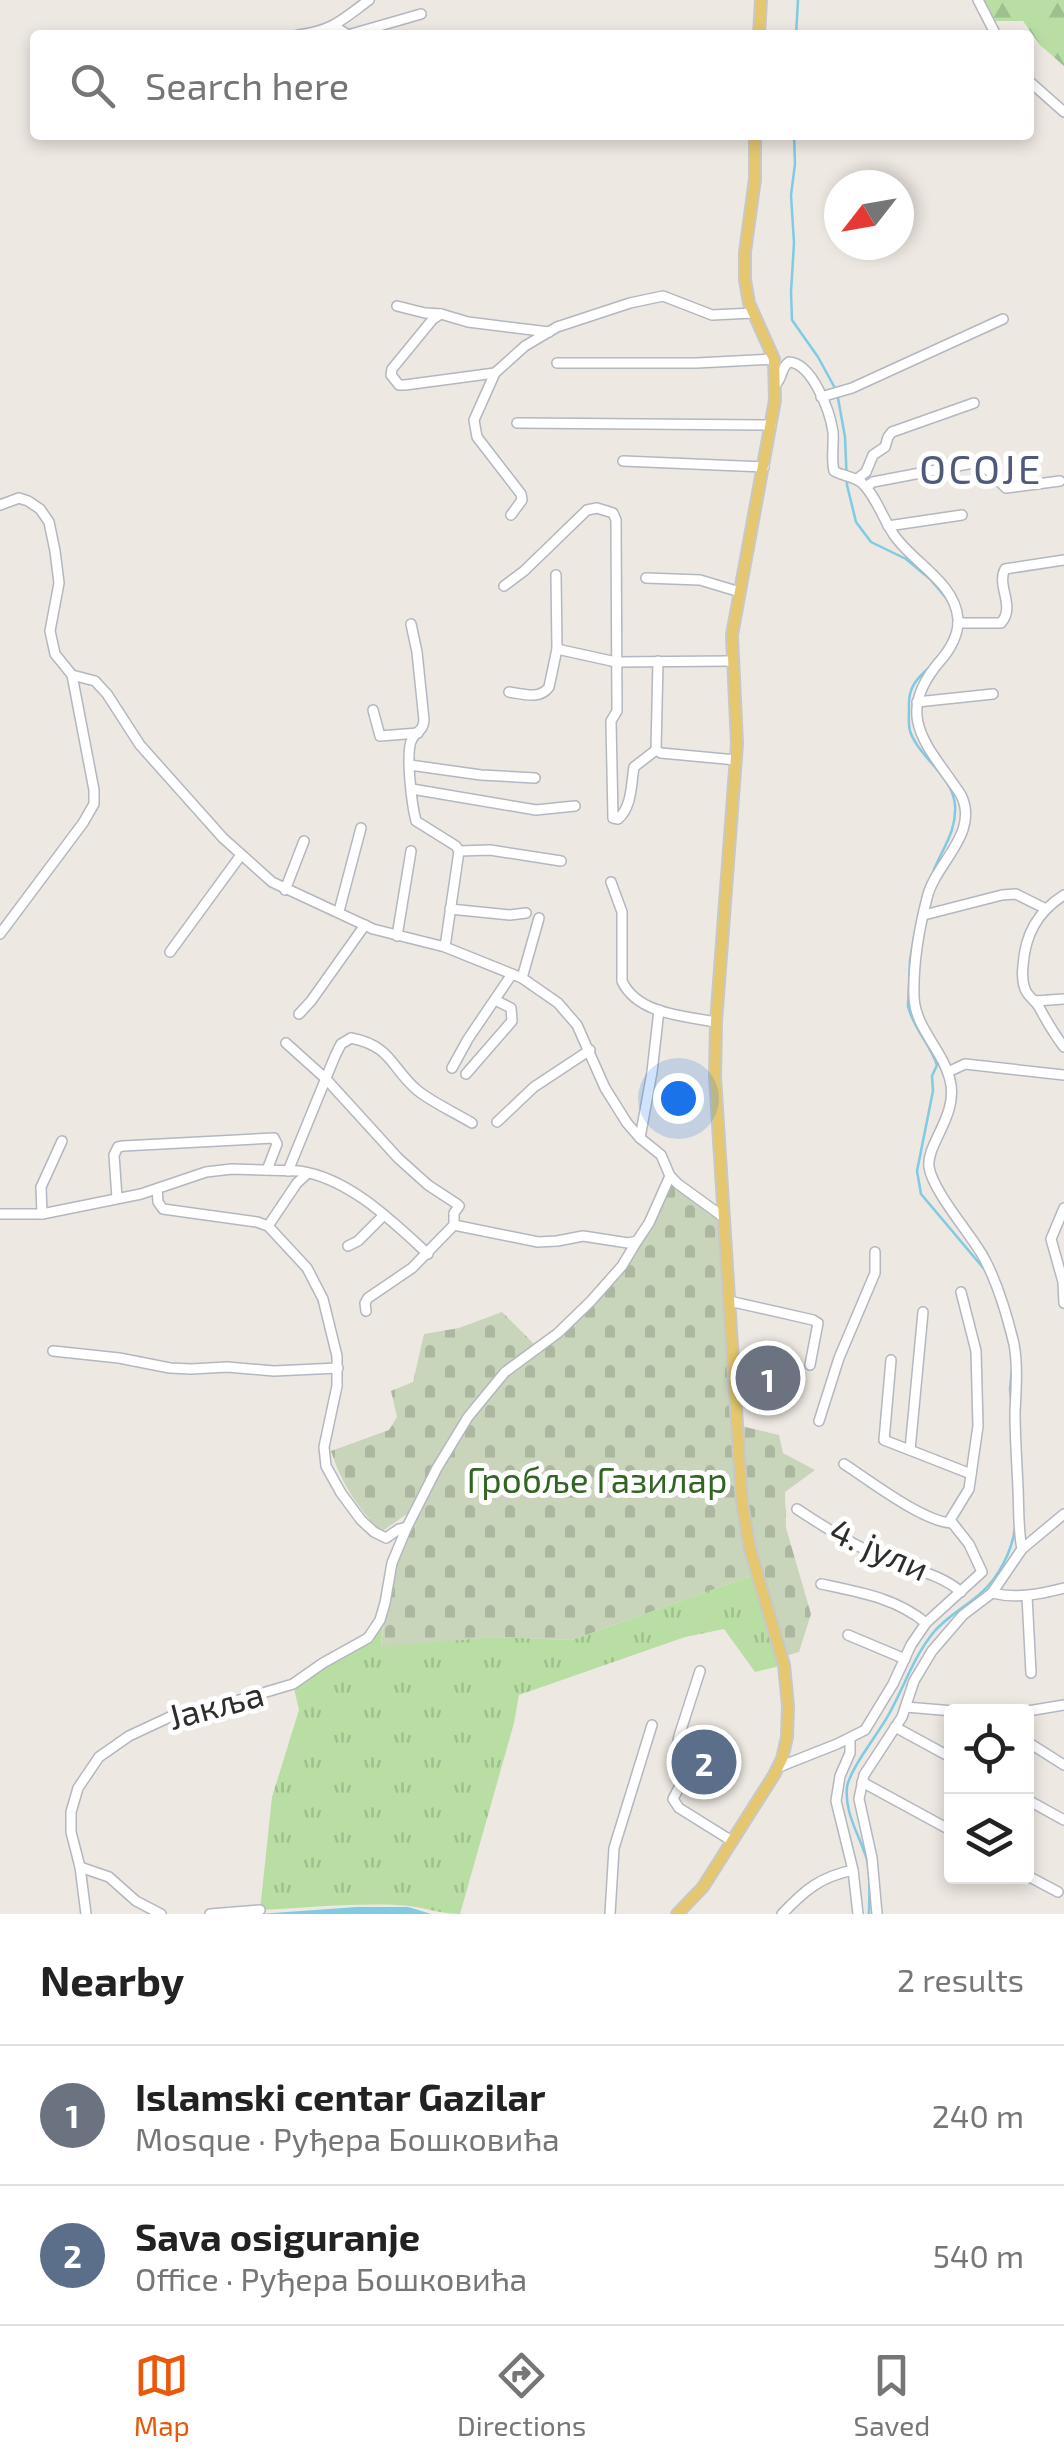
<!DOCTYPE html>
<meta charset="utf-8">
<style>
:root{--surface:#fff;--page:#f2f2f2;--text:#222;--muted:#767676;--line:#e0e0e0;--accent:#ea580c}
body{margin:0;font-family:"Exo 2",sans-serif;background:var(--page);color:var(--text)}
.controls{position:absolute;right:30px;bottom:30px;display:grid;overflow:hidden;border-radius:10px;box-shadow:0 5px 15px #0003}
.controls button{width:90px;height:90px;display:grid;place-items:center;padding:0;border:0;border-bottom:2px solid var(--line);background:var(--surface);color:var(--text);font:50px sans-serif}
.compass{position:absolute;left:824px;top:170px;width:90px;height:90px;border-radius:50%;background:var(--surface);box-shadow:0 5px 15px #0003;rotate:239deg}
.you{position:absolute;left:678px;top:1098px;width:35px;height:35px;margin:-25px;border:8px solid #fff;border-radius:50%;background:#1a73e8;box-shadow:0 0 0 15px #1a73e833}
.badge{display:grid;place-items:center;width:65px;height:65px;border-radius:50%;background:var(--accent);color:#fff;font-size:32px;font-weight:700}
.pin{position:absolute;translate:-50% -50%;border:5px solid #fff;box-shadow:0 2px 10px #0006}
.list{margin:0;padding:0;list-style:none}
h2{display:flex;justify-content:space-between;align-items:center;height:130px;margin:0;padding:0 40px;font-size:42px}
h2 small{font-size:32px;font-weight:400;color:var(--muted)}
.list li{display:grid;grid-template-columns:65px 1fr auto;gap:30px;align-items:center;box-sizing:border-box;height:140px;padding:0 40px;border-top:2px solid var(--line)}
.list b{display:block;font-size:38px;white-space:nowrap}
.list p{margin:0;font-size:32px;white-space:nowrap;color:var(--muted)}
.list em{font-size:32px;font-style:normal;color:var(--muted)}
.icon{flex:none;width:55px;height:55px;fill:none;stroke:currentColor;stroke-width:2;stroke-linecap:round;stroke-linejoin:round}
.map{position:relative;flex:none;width:1064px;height:1914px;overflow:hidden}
.search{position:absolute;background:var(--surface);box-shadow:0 5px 15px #0003;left:30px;right:30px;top:30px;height:110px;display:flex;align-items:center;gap:25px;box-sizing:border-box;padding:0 35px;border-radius:10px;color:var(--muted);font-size:38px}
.sheet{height:410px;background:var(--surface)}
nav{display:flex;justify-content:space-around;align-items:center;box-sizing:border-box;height:140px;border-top:2px solid var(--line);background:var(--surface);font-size:28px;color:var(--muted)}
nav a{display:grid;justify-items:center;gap:5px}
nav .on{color:var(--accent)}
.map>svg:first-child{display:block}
</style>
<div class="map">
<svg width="1064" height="1914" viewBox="0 0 1064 1914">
<defs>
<pattern id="grass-tufts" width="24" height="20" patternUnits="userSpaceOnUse" patternTransform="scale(2.5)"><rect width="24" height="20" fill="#b8dea4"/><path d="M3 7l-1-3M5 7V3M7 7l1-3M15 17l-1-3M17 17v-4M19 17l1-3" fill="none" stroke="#9ebf8e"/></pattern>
<pattern id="forest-firs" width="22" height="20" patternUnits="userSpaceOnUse" patternTransform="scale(2.5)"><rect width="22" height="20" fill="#b8dea4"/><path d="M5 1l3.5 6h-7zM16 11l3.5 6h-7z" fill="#9ebf8e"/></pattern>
<pattern id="cemetery-stones" width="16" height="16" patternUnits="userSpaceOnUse" patternTransform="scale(2.5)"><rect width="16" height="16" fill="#c8d5ba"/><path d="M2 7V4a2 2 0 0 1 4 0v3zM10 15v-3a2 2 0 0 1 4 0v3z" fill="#acb7a0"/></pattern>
<pattern id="water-ripples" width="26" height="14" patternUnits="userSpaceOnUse" patternTransform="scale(2.5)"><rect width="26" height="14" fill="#80cae4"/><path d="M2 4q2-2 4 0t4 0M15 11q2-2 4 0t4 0" fill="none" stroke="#69a4b9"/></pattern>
</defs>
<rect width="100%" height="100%" fill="#ede8e1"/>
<!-- grass -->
<path fill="url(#grass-tufts)" d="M756 1574 784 1665 755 1672 724 1629 685 1637 519 1695 514 1723 460 1914C438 1914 418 1905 397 1905 351 1903 305 1908 260 1910L272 1797 299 1710 293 1684 368 1638 385 1603 381 1646 494 1637 572 1640Z"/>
<!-- forest -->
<polygon fill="url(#forest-firs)" points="978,0 1064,0 1064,66 1040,45 1023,21 989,21"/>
<!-- cemetery -->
<path fill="url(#cemetery-stones)" d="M670 1176 722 1216 737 1425 779 1435 783 1453 815 1470 785 1492 786 1528 811 1614 799 1652 782 1657 756 1574 572 1640 494 1637 381 1647 389 1577 434 1469 407 1514 381 1532C358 1508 341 1483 331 1451L389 1430 397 1417 391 1391 413 1382 424 1334 459 1328 502 1312 538 1348 622 1266Z"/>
<!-- water -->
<polygon fill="url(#water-ripples)" points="357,1907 408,1907 431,1914 259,1914"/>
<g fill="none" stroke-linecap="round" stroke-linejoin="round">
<!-- stream -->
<g stroke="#80cae4" stroke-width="2.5">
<polyline points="796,35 798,0"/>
<polyline points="794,135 795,164 791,195 794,243 791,292 792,320 818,357 836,390"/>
<polyline points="838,398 845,437 847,485 856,522 871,542 906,559 930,579 947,599"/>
<polyline points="941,653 950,639"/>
<path d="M930 667C916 679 908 688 909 707 909 714 908 724 910 731 919 758 953 776 955 805 957 831 942 849 933 872"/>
<path d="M915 932 910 960 908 1006C913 1028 930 1044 937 1065L932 1076 933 1091 917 1171 921 1194 985 1270"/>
<polyline points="999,1305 1010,1346"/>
<polyline points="1011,1400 1010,1389 1012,1368"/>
<path d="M869 1914C869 1897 871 1877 867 1860 860 1836 844 1813 847 1787 850 1768 879 1733 889 1714 904 1687 913 1658 933 1633 946 1617 964 1608 980 1594 998 1578 1012 1552 1015 1528"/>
</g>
<defs>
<g id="minor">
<polyline points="978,0 996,35"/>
<polyline points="334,26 348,35 421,14"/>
<path d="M298 35C332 31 342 20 369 0"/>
<polyline points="1029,81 1064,112"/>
<polyline points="397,306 425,313 441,314 468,322 549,332"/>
<polyline points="441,314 433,319 392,369 391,375 399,385 405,385 495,373"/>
<polyline points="557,363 697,363 774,359"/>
<path d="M775 385C783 379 780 368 789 362 812 363 830 411 833 432 834 445 831 458 834 471 842 476 854 476 862 483 876 496 883 519 894 535 913 563 955 582 958 619 959 634 950 650 940 661 892 717 928 745 961 795 980 834 935 863 927 898 919 929 913 965 914 997 915 1028 943 1050 950 1080 959 1115 926 1144 929 1167 933 1192 971 1234 984 1258 998 1284 1007 1315 1014 1344 1018 1366 1016 1390 1015 1412 1015 1438 1017 1463 1018 1489 1019 1509 1018 1529 1022 1549"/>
<polyline points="821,397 852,388 1003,319"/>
<polyline points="517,423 771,425"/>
<polyline points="623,461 764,467"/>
<polyline points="857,479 866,472 873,455 885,447 888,437 892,432 974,403"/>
<polyline points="866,487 873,482 973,463 985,467 1006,488 1060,481"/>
<polyline points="0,505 19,498 28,501 40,509 49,522 55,551 59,583 50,631 55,654 72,675 94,790 94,804 83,823 0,934"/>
<polyline points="511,515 522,500 521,494 477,437 474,420 495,373 525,346 557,327 630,303 663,296 712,315 753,313"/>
<polyline points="888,526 962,515"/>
<polyline points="646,578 700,580 740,592"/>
<path d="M504 586 524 571 587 510 597 508 613 513 616 520 617 711 611 721 613 818 618 819C632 807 631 785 634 767L656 750"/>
<path d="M958 623H1001C1016 606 996 586 1005 569L1064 560"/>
<path d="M411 624 417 652 424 720C423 732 417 730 412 739 405 752 412 806 416 821L456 846 459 851 445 947"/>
<polyline points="557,649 616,662 731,661"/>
<polyline points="658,661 656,750 661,753 736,760"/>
<polyline points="72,675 95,681 107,694 140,745 223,838 272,882 373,929 445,947 522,978 558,1003 577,1025 605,1088 627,1123 640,1138 661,1155 670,1176 678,1184 722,1216"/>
<path d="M509 692C523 694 540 700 549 687L557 649 556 575"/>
<polyline points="917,702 993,694"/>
<polyline points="373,710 380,736 418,733"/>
<polyline points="410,765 481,775 535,778"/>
<polyline points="412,789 536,810 575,806"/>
<polyline points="459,851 490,850 561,861"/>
<path d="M611 882 622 912V981C637 1014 684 1016 716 1022"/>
<polyline points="285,890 304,841"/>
<path d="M1064 895C1037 912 1025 935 1023 966 1022 974 1022 981 1025 989 1028 997 1035 1000 1039 1007 1047 1022 1054 1034 1064 1047"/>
<polyline points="450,909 510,915 526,913"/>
<polyline points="339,911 361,828"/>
<polyline points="924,915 1002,895 1016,894 1046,909"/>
<polyline points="397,936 411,851"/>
<polyline points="170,952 241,855"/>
<polyline points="522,978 539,918"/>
<polyline points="1035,1001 1064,999"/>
<polyline points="299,1014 311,1001 365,925"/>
<polyline points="286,1043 326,1079 398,1158 428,1185 457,1204 459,1206 454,1213 454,1225"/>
<polyline points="452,1068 468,1039 512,974"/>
<polyline points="948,1072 965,1064 1064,1075"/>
<polyline points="466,1074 512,1021 511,1008 495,1000"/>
<polyline points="497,1122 534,1087 590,1050"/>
<polyline points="640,1138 652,1072 659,1010"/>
<path d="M288 1171 335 1056 341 1044 351 1038C392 1046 391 1068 417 1090 433 1103 454 1112 472 1123"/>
<polyline points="157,1189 158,1202 163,1209 257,1222 268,1226 307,1268 323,1299 337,1356 337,1386 324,1447 326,1466 341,1493 361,1520 374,1532 386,1538 399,1529 407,1527"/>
<polyline points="117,1198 114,1155 118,1147 123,1146 274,1138 277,1144 267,1170"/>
<polyline points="1064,1208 1051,1239 1063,1282 1064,1303"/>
<path d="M0 1214H42L141 1194 206 1172 232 1169 299 1171C349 1178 392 1221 428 1254"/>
<polyline points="42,1214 41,1187 62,1141"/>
<polyline points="268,1226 297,1183 308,1173"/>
<polyline points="348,1246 358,1241 384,1215"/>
<polyline points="729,1301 813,1320 818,1323 810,1365"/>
<polyline points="366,1311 365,1303 368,1298 412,1268 454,1225 538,1242 557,1241 583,1236 628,1243 637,1241 649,1223 670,1176"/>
<polyline points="53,1351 119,1358 170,1368 191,1369 227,1367 274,1371 338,1368"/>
<polyline points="891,1360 884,1440 971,1474"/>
<polyline points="819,1421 839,1358 875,1273 875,1252"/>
<polyline points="910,1450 923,1312"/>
<path d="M844 1464C869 1480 922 1521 951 1523"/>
<path d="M797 1509C824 1527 851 1544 881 1557 908 1569 938 1572 961 1592"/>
<path d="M821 1584C859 1592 896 1598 926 1623"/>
<path d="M992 1593C1017 1599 1040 1594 1064 1588"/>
<polyline points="1027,1596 1031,1673"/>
<polyline points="848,1635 905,1659"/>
<polyline points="700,1671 679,1736 676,1751 680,1756 687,1759 690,1766 673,1799 679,1808 732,1841"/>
<polyline points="906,1707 965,1712"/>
<polyline points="1022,1712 1064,1705"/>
<polyline points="895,1727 952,1758"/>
<polyline points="850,1739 850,1753 840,1776 836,1801 853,1870 858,1914"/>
<polyline points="1026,1741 1064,1765"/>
<polyline points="779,1767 837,1744 865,1730 893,1684 911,1645 926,1623 982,1572 969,1544 950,1520 969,1489 978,1426 976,1351 961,1292"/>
<polyline points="862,1782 952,1831"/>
<polyline points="1026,1799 1064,1820"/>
<polyline points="80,1867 109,1877 136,1901 161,1914"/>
<polyline points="1026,1875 1058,1892"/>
<polyline points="86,1914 80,1867 71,1832 71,1812 78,1788 99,1757 129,1736 174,1715 236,1701 293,1684 323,1663 368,1638 380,1620 385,1603 392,1563 407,1527 437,1468 468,1417 505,1372 558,1333 591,1301 622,1266 637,1241"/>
<polyline points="210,1914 260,1910"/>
<polyline points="610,1914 614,1848 652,1725"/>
<path d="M782 1914C805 1890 820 1877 853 1870"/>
<polyline points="877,1914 872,1858 859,1799 864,1775 902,1717 914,1681 932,1651 963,1615 992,1593 1022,1549 1064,1514"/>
</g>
<g id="major">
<polyline points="759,35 761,0"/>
<polyline points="677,1914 703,1887 774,1775 782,1759 787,1737 788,1706 784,1665 750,1549 742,1503 715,1077 716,1022 737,744 732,635 775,400 774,359 749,303 745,280 745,252 755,179 755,135"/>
</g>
</defs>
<!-- minor casing -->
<use href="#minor" stroke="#b4b7bf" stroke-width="12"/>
<!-- major casing -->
<use href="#major" stroke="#c8c8c8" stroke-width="14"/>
<!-- minor -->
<use href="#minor" stroke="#fff" stroke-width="9"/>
<!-- major -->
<use href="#major" stroke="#e4c76f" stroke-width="10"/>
</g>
<g text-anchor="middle" stroke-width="10" stroke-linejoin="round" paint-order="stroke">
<!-- park labels -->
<g font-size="35" fill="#316523" stroke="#fff">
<text x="597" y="1493">Гробље Газилар</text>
</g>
<!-- street labels -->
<g font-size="35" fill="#2d2d2d" stroke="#fff">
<text transform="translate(879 1550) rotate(24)" y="12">4. јули</text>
<text transform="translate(216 1706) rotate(-15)" y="12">Јакља</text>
</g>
<!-- quarter labels -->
<g font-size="40" letter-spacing="2.5" fill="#51597a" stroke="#fff">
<text x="981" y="484">ОСОЈЕ</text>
</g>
</g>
</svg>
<div class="controls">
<button><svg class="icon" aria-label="locate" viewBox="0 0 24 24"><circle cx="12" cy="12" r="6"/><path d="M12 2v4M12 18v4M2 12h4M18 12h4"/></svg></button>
<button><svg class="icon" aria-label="layers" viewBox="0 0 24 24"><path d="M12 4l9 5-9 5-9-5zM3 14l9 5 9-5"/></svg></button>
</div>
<svg class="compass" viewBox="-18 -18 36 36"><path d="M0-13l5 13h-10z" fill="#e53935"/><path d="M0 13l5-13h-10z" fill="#767676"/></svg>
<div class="you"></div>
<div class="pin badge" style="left:768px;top:1378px;background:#6b7280">1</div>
<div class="pin badge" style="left:704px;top:1762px;background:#5c6f8a">2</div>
<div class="search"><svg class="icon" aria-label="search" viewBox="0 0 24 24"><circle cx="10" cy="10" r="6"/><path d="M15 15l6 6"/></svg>Search here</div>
</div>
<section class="sheet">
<h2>Nearby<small>2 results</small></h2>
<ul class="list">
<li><span class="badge" style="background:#6b7280">1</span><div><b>Islamski centar Gazilar</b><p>Mosque · Руђера Бошковића</p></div><em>240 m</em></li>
<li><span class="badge" style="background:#5c6f8a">2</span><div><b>Sava osiguranje</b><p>Office · Руђера Бошковића</p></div><em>540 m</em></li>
</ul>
</section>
<nav>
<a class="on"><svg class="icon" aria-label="map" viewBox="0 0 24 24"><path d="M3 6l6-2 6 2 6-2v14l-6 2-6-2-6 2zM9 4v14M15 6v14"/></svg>Map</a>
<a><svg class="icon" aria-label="directions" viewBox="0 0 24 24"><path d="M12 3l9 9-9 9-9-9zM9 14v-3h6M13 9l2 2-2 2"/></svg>Directions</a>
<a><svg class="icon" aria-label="saved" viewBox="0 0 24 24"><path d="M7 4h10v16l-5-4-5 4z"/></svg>Saved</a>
</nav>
